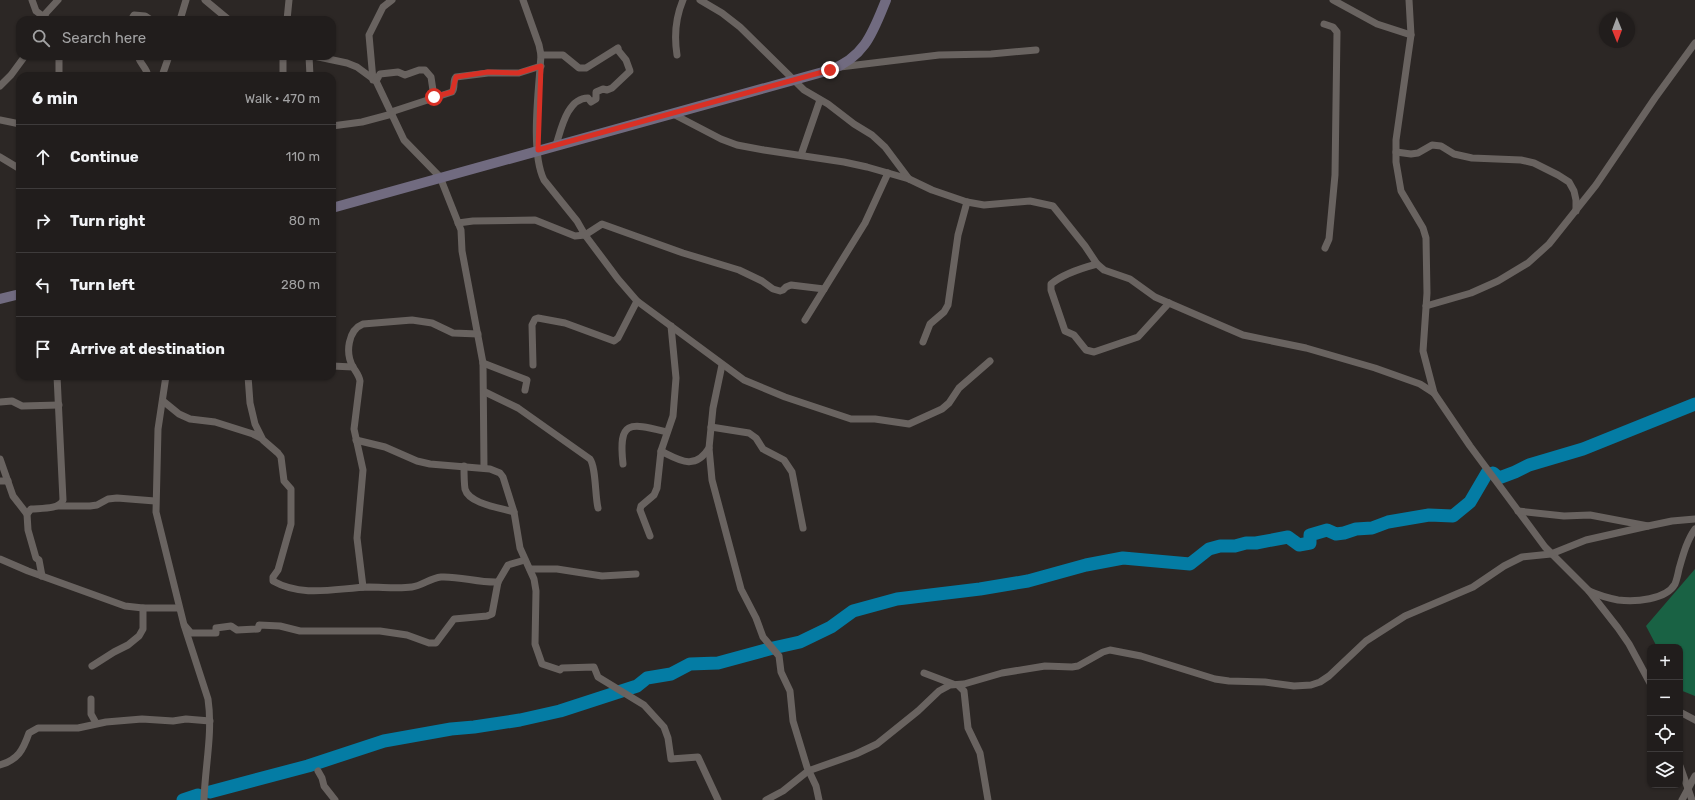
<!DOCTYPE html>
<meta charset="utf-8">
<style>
:root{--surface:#211d1c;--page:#292625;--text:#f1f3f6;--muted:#a2a2a3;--line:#3e3b3b}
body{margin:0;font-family:Rubik,sans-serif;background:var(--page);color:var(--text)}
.controls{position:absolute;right:12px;bottom:12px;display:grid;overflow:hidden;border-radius:8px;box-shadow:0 1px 3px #0004}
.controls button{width:36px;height:36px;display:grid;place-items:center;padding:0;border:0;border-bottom:1px solid var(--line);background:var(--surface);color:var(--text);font:20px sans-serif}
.compass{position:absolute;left:1599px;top:12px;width:36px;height:36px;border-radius:50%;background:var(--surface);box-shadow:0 1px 3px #0004;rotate:179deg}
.stop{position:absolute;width:12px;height:12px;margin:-9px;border:3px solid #d93025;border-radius:50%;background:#fff}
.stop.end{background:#d93025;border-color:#fff;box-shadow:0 1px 4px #0008}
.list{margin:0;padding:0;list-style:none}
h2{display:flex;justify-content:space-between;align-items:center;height:52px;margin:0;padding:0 16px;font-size:17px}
h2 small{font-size:13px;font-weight:400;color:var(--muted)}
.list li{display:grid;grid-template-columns:26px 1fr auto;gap:12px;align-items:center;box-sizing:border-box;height:64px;padding:0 16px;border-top:1px solid var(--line)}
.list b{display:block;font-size:15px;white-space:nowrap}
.list em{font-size:13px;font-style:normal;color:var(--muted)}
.icon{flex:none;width:22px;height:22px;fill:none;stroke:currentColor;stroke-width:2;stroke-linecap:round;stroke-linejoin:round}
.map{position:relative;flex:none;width:1695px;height:800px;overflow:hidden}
.search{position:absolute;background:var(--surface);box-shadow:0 1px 3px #0004;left:16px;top:16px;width:320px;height:44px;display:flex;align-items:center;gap:10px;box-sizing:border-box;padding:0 14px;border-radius:12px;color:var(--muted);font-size:15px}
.panel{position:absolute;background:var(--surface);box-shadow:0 1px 3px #0004;left:16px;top:72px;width:320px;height:308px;border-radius:12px}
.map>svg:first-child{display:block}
</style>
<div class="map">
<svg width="1695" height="800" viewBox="0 0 1695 800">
<rect width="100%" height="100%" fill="#2c2725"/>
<!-- forest -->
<polygon fill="#196244" points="1695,569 1695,696 1680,690 1680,647 1657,647 1646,626"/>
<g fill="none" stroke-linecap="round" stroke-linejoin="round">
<!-- river -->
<g stroke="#047ca4" stroke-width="13">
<polyline points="1493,473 1499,478 1515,472 1529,465 1583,449 1695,404"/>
<polyline points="210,792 308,766 384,741 451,729 474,727 520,720 560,711 637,686 647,678 671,674 690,664 718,663 773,648 800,642 831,627 853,611 897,599 980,589 1028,581 1086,565 1123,558 1190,564 1209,549 1220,546 1235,546 1246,543 1256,543 1288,537 1299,545 1310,543 1310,535 1327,530 1336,534 1344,533 1356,529 1372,528 1388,522 1429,515 1453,516 1470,502 1487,473"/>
<polyline points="183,800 198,795"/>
</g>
<!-- street -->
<g stroke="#696360" stroke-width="7">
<polyline points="32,0 36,11 44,17"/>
<polyline points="205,0 229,20"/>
<path d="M523 0 539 45 541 55C539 88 530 152 544 180L577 221 585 235 618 279 637 301 744 380 785 397 851 419H875L909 424 942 409 949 403 959 388 990 361"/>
<polyline points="700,0 722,13 740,27 804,90 828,104 854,124 872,135 885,147 909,179"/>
<polyline points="1333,0 1377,24 1411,35"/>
<polyline points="1409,0 1411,35 1396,140 1396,162 1401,191 1423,228 1426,238 1427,293 1423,351 1434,393"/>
<polyline points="43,20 46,13 58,0"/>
<polyline points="131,20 134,15 145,16 151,20"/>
<polyline points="180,20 186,0"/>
<polyline points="287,20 289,0"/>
<polyline points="1324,24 1333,27 1337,32 1335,175 1329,239 1325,248"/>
<polyline points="541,55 563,55 579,68 586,68 618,48"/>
<path d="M677 55C674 36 675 19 683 0"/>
<path d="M138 56C140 64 147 68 148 76"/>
<polyline points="283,56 283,76"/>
<polyline points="309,56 310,76"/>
<polyline points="314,56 347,63 357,67 376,81 404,140 440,177 461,230 462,251 483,363 484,468"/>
<polyline points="840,67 939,55 991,54 1036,50"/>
<polyline points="59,76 59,56"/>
<polyline points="162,76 169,56"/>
<polyline points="373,80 369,35 383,7 392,0"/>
<polyline points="376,81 380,74 398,72 405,75 419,70 425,70 431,77 434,97"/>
<polyline points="0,86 11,75 25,56"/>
<path d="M391 112 452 92C456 87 452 81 456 77L488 73H519L541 66"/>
<polyline points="673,114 721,139 737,145 764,150 844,162 867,167 909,179 932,190 967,202 984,205 1030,201 1053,206 1085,246 1097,264 1104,270 1130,279 1155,297 1243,335 1306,348 1375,368 1420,384 1434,393 1470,446 1545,547 1589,591 1618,628 1629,644 1650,683"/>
<polyline points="0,120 20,124"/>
<polyline points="332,126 362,122 392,114"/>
<path d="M556 145C561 130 567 98 588 98L591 102 596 99V92L603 89 607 90 612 88 630 71 626 60 617 49"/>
<polyline points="1396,152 1411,154 1418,153 1432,145 1441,146 1454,154 1472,158 1521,160 1534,163 1558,175 1569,182 1574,191 1576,200 1576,211"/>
<polyline points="801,155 820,100"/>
<polyline points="0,157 20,169"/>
<polyline points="458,223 473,221 535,220 575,236 585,235 602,224 683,253 739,270 762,281 773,289 780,291 783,290 786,287 791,285 824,289"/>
<path d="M1097 264C1082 268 1063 274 1051 284V290L1065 331 1074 335 1086 350 1094 352 1138 337 1169 303"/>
<polyline points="1426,306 1471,293 1498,281 1528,263 1549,244 1596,185 1655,98 1695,43"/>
<polyline points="805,320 865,223 888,173"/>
<polyline points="923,342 930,324 944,312 948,305 958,235 967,202"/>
<polyline points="483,363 527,380 525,390"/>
<polyline points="533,365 532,325 535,319 538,318 565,323 614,341 618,338 637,301"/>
<polyline points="722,365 713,408 709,448 712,480 741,589 756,618 763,637 779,656 781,672 790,691 793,721 807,767 816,786 819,800"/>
<polyline points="332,366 353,367"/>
<path d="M166 376 158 429 156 512 184 625 208 699C213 733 205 766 204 800"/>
<path d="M248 376 250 403 255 424 263 440 278 453 281 457 284 481 291 489V524L278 570 273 577V581C303 598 337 588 369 587 383 587 398 589 412 587 422 586 430 578 441 577 460 576 479 583 498 582"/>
<path d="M485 392 518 408 590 459C596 467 595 496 598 508"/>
<polyline points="163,401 179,414 190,419 215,422 253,434 261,438"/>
<polyline points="0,402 12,401 22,406 59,405"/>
<polyline points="711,427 749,433 756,438 763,449 784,460 792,472 803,528"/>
<polyline points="356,440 385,447 417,461 430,464 490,469 500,473 503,477 514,512 520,548 534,579 536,591 535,644 542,664 560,670 562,668 594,667 598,677 644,705 664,727 668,738 671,759 698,757 718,800"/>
<path d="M661 451C679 460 695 471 709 448"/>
<polyline points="0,459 13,496 27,514"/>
<path d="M623 464C618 419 630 423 667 432"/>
<path d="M464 466C464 474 464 482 465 489 469 504 501 508 514 512"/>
<polyline points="0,481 8,481"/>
<polyline points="58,506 90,506 97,505 108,499 117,498 155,501"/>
<polyline points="1518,511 1564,516 1590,515 1648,526 1672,521 1695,519"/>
<polyline points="650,536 640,510 641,506 654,495 657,488 661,451 673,416 676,378 671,326"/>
<polyline points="0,559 28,571 125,606 143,608 179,608"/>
<polyline points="530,569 557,569 602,576 636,574"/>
<path d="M42 576 39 560 36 558 28 530 27 514 31 509C40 508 59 510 63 500L57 376"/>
<path d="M363 587 357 538 363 470 354 429 360 381C359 375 356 372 353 367 345 353 348 330 363 324L412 320 432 323 453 333 478 334"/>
<path d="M1589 591C1598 595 1608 598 1618 600 1635 602 1666 600 1675 584 1677 579 1678 574 1679 569 1683 555 1687 540 1695 529"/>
<polyline points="185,626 191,633 216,633 216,628 231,626 237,630 258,629 259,625 280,626 300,631 380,631 407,635 429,643 436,643 454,619 487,616 492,614 498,582 508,565 525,560"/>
<polyline points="92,666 114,652 128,645 139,636 143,629 143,608"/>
<polyline points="924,673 953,684"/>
<polyline points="958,685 964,691 968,728 980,753 988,800"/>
<polyline points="91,699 91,714 96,723"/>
<polyline points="1680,712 1695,720"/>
<path d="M0 765C18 760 23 750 29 733L38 728H78L106 722 142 719 173 721 186 719 210 721"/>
<polyline points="1680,766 1692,800"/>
<polyline points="318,771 322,778 324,786 335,800"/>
<polyline points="766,800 783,791 808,771 856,754 877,744 918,711 939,691 950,685 964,684 1002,673 1045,666 1072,667 1078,666 1103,652 1110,650 1141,656 1215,679 1229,681 1265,682 1294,686 1311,685 1320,682 1329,676 1366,641 1405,616 1473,587 1504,566 1522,557 1551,554 1586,540 1648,526"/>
<polyline points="1682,800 1695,776"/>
</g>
<!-- secondary -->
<g stroke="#716b80" stroke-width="10">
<path d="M332 208 830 70C865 57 873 32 886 0"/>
<polyline points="0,299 20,294"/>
</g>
</g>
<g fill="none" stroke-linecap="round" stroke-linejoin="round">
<!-- route -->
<polyline stroke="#d93025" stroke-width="5" points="434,97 452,92 456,77 488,72 518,73 541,66 538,150 830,70"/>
</g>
</svg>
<div class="controls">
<button>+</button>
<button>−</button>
<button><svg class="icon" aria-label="locate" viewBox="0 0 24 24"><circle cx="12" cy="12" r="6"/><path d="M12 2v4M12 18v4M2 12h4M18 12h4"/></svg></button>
<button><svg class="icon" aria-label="layers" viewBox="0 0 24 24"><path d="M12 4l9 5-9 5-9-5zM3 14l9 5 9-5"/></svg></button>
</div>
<svg class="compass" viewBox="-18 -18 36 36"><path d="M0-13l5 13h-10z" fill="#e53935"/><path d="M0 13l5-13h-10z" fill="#a2a2a3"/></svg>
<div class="stop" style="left:434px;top:97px"></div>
<div class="stop end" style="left:830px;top:70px"></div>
<div class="search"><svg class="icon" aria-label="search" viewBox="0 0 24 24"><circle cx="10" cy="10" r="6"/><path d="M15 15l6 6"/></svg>Search here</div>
<section class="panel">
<h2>6 min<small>Walk · 470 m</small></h2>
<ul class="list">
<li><svg class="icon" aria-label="ahead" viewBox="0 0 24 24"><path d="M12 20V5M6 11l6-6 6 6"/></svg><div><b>Continue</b></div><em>110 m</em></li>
<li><svg class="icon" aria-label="right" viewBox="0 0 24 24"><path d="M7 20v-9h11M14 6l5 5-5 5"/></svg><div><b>Turn right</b></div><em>80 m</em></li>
<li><svg class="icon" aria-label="left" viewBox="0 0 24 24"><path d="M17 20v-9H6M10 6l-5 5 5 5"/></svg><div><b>Turn left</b></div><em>280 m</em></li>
<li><svg class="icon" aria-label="arrive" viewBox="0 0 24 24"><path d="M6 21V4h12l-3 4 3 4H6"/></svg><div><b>Arrive at destination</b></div></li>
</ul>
</section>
</div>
